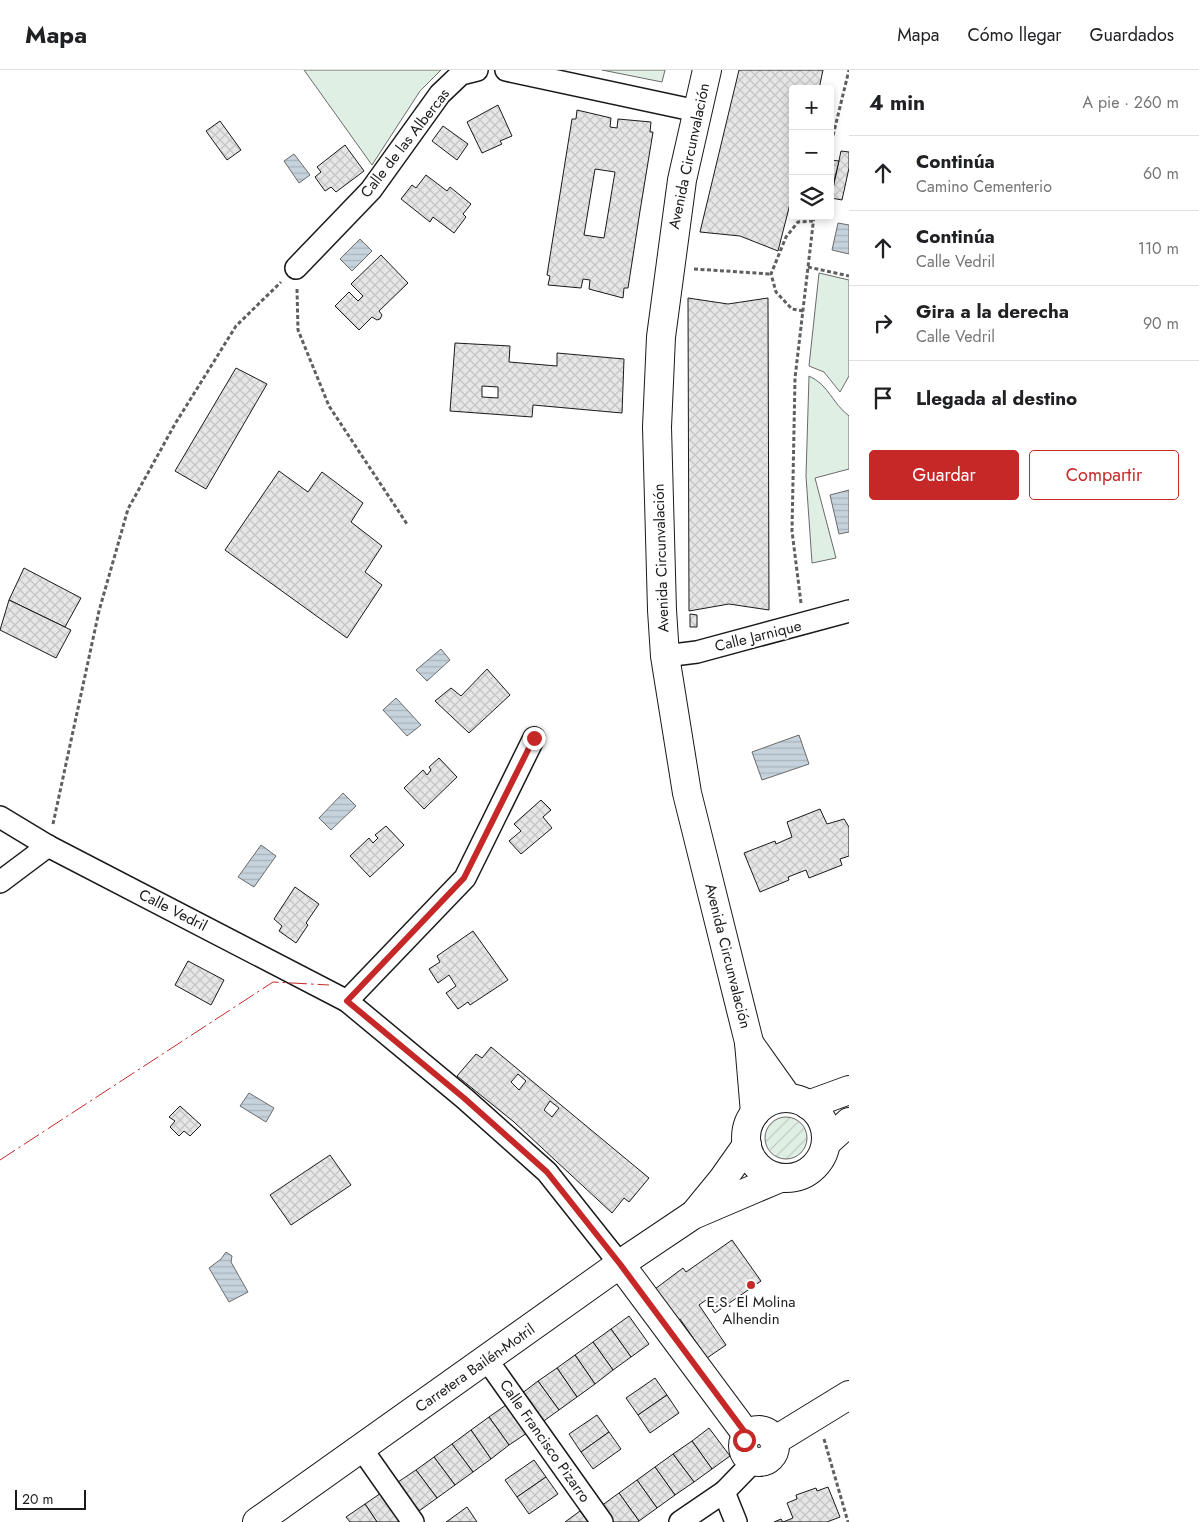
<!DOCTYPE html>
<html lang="es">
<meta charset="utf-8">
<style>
:root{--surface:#fff;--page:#f2f2f2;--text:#202124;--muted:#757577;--line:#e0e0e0;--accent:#c62828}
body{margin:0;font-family:Jost,sans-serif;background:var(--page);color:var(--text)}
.controls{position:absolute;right:15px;top:15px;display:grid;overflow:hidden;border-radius:5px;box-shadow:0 2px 8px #0003}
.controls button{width:45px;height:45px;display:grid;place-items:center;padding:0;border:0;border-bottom:1px solid var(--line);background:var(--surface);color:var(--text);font:25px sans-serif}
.scale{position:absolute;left:15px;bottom:12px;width:71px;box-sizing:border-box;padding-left:5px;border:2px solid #1a1a1a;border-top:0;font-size:14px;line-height:18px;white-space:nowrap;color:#1a1a1a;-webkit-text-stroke:4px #fff;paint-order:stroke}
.stop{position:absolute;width:15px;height:15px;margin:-11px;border:4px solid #c62828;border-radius:50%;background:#fff}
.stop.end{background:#c62828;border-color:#fff;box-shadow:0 1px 5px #0008}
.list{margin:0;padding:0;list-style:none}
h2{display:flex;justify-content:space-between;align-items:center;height:65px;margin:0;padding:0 20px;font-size:21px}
h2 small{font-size:16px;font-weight:400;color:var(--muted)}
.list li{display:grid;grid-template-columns:32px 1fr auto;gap:15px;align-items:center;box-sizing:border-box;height:75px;padding:0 20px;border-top:1px solid var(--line)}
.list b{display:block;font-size:19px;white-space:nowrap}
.list p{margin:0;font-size:16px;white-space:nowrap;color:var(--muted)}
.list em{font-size:16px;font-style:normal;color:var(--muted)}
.actions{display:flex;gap:10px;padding:15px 20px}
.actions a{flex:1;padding:11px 0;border:1px solid var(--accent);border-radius:5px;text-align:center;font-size:18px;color:var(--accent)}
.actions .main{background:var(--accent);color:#fff}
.icon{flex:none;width:28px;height:28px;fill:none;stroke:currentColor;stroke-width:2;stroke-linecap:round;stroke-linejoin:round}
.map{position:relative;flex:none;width:849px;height:1452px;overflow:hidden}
header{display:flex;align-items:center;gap:30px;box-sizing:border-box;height:70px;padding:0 25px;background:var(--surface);border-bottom:1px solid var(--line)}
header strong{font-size:24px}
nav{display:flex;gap:28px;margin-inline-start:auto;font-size:18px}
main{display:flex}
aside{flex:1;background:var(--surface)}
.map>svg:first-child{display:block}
</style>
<header>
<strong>Mapa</strong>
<nav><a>Mapa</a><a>Cómo llegar</a><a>Guardados</a></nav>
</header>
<main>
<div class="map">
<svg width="849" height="1452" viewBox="0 0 849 1452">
<defs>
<pattern id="garden-furrows" width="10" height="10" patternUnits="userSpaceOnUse" patternTransform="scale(1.25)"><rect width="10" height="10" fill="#e0efe3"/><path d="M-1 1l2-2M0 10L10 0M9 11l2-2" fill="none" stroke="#c0ccc2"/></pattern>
<pattern id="water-rules" width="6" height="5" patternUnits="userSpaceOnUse" patternTransform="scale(1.25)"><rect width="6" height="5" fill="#c6d2dc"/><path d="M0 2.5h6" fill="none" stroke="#aab4bc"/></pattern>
<pattern id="building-cross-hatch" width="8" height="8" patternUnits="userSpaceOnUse" patternTransform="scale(1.25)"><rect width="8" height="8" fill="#e6e6e6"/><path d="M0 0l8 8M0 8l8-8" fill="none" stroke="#c5c5c5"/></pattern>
</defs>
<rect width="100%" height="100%" fill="#fff"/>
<!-- green -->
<g fill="#e0efe3" stroke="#6a6a6a">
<polygon points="304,0 441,0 420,21 372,95"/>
<polygon points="602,0 665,0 662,12"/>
<polygon points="819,203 849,210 849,306 840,322 824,302 809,296"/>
<path d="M809 306C829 315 832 333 849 346V399L815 408 836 488 812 493 806 406Z"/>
</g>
<!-- garden -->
<circle fill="url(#garden-furrows)" stroke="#6a6a6a" cx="786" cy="1068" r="21"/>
<!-- water -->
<g fill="url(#water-rules)" stroke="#6a6a6a">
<polygon points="294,84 310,105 299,113 284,91"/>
<polygon points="838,153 849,155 849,184 832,180"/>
<polygon points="360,169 372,181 352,201 340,189"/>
<polygon points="849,420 849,462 839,464 830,425"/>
<polygon points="441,579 450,590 427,611 416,600"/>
<polygon points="396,628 421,655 407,666 383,640"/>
<polygon points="799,665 809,694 762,710 752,682"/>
<polygon points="343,723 356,736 331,760 319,748"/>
<polygon points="261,775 276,786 254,817 238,807"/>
<polygon points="249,1023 274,1038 266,1052 240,1036"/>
<polygon points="226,1182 232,1186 231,1192 248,1222 229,1232 209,1198 221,1189"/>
</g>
<!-- building -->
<g fill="url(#building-cross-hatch)" stroke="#1a1a1a" fill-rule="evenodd">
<polygon points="739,0 823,0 819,19 793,19 793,122 778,181 740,166 700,162"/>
<polygon points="498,35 512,66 500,71 502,74 482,83 467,52"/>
<path d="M577 40 611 48 610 57 617 58 618 49 651 52 650 62H653L640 141 628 218H624L623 228 589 219 590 210 583 209 581 218 548 215 550 206 547 205 572 49H576ZM595 99 615 102 604 168 584 165Z"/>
<polygon points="220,51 241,80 227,90 206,61"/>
<polygon points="443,56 468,74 457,90 432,71"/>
<polygon points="345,75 364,101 336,122 331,117 325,121 315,107 321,102 317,97"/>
<polygon points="841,81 849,82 849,98 842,130 831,128"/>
<polygon points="830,90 839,91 830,127"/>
<polygon points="426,105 447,121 450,117 471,134 463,144 466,147 454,163 433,147 430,152 401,129 412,115 416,118"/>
<polygon points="381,185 408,213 379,241 382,245 380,249 377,250 372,247 359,260 335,236 349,222 358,231 363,226 351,214"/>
<polygon points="688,228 728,234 768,228 769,540 729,534 689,541"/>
<path d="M455 273 510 276 509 292 557 296V283L624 289 622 343 533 335 532 347 450 341ZM482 316 498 317V328L482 327Z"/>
<polygon points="236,298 267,314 206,419 175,401"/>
<polygon points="279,401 308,422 322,402 363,433 351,452 382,476 365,502 382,515 347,568 225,480"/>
<polygon points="24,498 81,528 65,557 9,530"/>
<polygon points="9,530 71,560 56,588 0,560"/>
<polygon points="690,544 697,545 697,557 690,557"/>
<polygon points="487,599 510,625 469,663 435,631 451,618 461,626"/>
<polygon points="439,688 457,707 424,739 404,718 423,700 427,705 431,700 429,697"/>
<polygon points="541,730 551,740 543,747 552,758 521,784 509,771 521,761 514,754"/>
<polygon points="820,739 827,754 844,749 849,757 849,786 840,789 842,795 809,808 806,800 788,807 789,810 760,822 744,783 775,771 776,774 792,767 787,752"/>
<polygon points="386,756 404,775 370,807 350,786 369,768 373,773 378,768 375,765"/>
<polygon points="295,817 319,834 306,853 308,855 296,873 279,861 282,856 274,849"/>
<polygon points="473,861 508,910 470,935 468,932 458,939 446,923 456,916 449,905 438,913 429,899 440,892 437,886"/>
<polygon points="188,891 224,910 211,935 175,915"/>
<path d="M491 977 649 1108 629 1132 624 1128 612 1143 514 1052 457 1006 476 984 482 988ZM518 1004 526 1011 519 1020 511 1012ZM550 1031 559 1038 552 1047 544 1040Z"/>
<polygon points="180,1036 201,1055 190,1066 184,1061 179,1066 170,1057 175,1051 169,1047"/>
<polygon points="330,1085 351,1115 291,1155 270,1125"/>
<polygon points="732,1170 761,1211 715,1243 706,1230 699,1235 726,1275 707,1288 680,1249 677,1251 655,1219 683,1198 686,1202"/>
<polygon points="629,1246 649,1274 631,1287 611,1259"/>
<polygon points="611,1259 631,1287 613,1300 593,1272"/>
<polygon points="593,1272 613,1300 595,1314 575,1285"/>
<polygon points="575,1285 595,1314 577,1327 557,1298"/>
<polygon points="557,1298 577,1327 559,1340 538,1311"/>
<polygon points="655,1308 667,1325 638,1345 626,1328"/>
<polygon points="538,1311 559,1340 541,1353 521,1324"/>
<polygon points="667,1325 679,1343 650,1363 638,1345"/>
<polygon points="506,1335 527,1363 509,1375 489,1347"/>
<polygon points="597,1345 609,1362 581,1382 569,1364"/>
<polygon points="489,1347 509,1375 491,1389 471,1360"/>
<polygon points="709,1358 730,1386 712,1399 692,1371"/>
<polygon points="471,1360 491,1389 473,1402 452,1374"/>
<polygon points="609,1362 621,1379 593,1399 581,1382"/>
<polygon points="692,1371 712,1399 694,1412 673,1384"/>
<polygon points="452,1374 473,1402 455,1415 434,1387"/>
<polygon points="673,1384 694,1412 675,1425 655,1397"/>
<polygon points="434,1387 455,1415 437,1428 416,1400"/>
<polygon points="534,1390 546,1407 517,1427 505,1410"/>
<polygon points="655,1397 675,1425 657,1438 637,1410"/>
<polygon points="416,1400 437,1428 419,1441 398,1412"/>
<polygon points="546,1407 558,1424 529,1444 517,1427"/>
<polygon points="637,1410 657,1438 639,1451 619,1423"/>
<polygon points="828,1417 840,1447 827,1452 774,1452 781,1449 783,1452 793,1448 787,1433 797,1429 796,1425 816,1418 817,1421"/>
<polygon points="384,1421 401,1452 377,1452 365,1434"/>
<polygon points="619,1423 639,1451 638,1452 613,1452 601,1436"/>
<polygon points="365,1434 377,1452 350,1452 346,1447"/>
<polygon points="467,1437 477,1452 446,1452 449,1450"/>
<polygon points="580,1441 588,1452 565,1452"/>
</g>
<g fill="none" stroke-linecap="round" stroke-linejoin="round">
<defs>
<g id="street">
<polyline points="506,0 697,41"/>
<polyline points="296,198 371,120 440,24 461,4 477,0"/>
<polyline points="665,586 697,582 849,541"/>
<polyline points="0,747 48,776 347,931 464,1028 547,1102 620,1194"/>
<polyline points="0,812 48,776"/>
<polyline points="347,931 465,808 534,668"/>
<polyline points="487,1290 602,1452"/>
<polyline points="361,1378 413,1452"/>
<polyline points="724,1422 736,1452"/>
<polyline points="680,1452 724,1422 754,1391"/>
</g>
<g id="secondary">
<polyline points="707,0 682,110 661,267 657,357 662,540 665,586 687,723 749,972 755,1043"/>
<polyline points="749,973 788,1028"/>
<polyline points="620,1194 747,1365"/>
<circle cx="759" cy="1376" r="16"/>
<polyline points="774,1371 849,1325"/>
</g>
<g id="primary">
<circle cx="786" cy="1068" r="40"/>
<polyline points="808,1035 849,1020"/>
<polyline points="826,1073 849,1052"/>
<polyline points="696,1142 723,1109 747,1075"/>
<polyline points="257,1452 620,1194 693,1145 780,1108"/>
</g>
</defs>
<!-- street casing -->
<use href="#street" stroke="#1a1a1a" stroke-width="24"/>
<!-- secondary casing -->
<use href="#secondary" stroke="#1a1a1a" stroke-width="30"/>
<!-- primary casing -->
<use href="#primary" stroke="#1a1a1a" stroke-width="30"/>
<!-- path -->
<g stroke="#5f5f5f" stroke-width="3" stroke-dasharray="4 2.5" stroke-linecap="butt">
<polyline points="830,78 849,0"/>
<polyline points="808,197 849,206"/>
<polyline points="694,199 771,204"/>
<polyline points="297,219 298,260 329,336 407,454"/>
<polyline points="803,241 792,239 776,222 771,204 786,167 798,152 813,151"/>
<polyline points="801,533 792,461 795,308 814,146"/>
<polyline points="53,754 99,541 128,439 175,354 236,256 281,212"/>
<polyline points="824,1369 848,1452"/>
</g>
<!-- street -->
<use href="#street" stroke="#fff" stroke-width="21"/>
<!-- secondary -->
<use href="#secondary" stroke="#fff" stroke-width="28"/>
<!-- primary -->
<use href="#primary" stroke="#fff" stroke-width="28"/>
<!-- power -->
<polyline stroke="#c62828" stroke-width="1" stroke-dasharray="18 4 2.5 4" stroke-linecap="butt" points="0,1090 273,912 329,915"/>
</g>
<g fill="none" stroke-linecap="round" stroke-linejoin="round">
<!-- route -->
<polyline stroke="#c62828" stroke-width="6" points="534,668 464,808 347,931 464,1028 547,1102 620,1194 747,1365 744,1370"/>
</g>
<!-- markers -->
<circle fill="#c62828" stroke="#fff" stroke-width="2" cx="751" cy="1215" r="5"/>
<g text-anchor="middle" stroke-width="4" stroke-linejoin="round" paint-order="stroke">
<!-- street labels -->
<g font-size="15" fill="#1a1a1a" stroke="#fff">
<text transform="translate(405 73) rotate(-52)" y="5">Calle de las Albercas</text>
<text transform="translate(689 86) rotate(-78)" y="5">Avenida Circunvalación</text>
<text transform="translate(661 488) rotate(-92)" y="5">Avenida Circunvalación</text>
<text transform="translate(758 566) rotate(-14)" y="5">Calle Jarnique</text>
<text transform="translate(173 840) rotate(27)" y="5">Calle Vedril</text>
<text transform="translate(728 886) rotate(76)" y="5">Avenida Circunvalación</text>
<text transform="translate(475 1298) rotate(-35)" y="5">Carretera Bailén-Motril</text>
<text transform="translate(545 1371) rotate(55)" y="5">Calle Francisco Pizarro</text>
</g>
<!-- poi labels -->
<g font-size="15" fill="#1a1a1a" stroke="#fff">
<text x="751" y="1237">E.S. El Molina<tspan x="751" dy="17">Alhendin</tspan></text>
</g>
</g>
</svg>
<div class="controls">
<button>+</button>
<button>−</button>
<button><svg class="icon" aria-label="layers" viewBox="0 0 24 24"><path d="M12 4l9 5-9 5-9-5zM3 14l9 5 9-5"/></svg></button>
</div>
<div class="scale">20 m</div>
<div class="stop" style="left:744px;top:1370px"></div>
<div class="stop end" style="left:534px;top:668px"></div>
</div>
<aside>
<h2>4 min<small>A pie · 260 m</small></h2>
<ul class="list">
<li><svg class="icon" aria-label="ahead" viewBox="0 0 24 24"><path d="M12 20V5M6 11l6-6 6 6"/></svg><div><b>Continúa</b><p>Camino Cementerio</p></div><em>60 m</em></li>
<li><svg class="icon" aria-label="ahead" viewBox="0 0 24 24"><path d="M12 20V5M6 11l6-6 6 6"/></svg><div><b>Continúa</b><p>Calle Vedril</p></div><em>110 m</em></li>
<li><svg class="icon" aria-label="right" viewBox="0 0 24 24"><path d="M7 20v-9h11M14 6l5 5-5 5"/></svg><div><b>Gira a la derecha</b><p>Calle Vedril</p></div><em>90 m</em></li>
<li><svg class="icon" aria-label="arrive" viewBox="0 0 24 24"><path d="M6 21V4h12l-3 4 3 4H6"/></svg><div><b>Llegada al destino</b></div></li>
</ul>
<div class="actions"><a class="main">Guardar</a><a>Compartir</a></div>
</aside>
</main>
